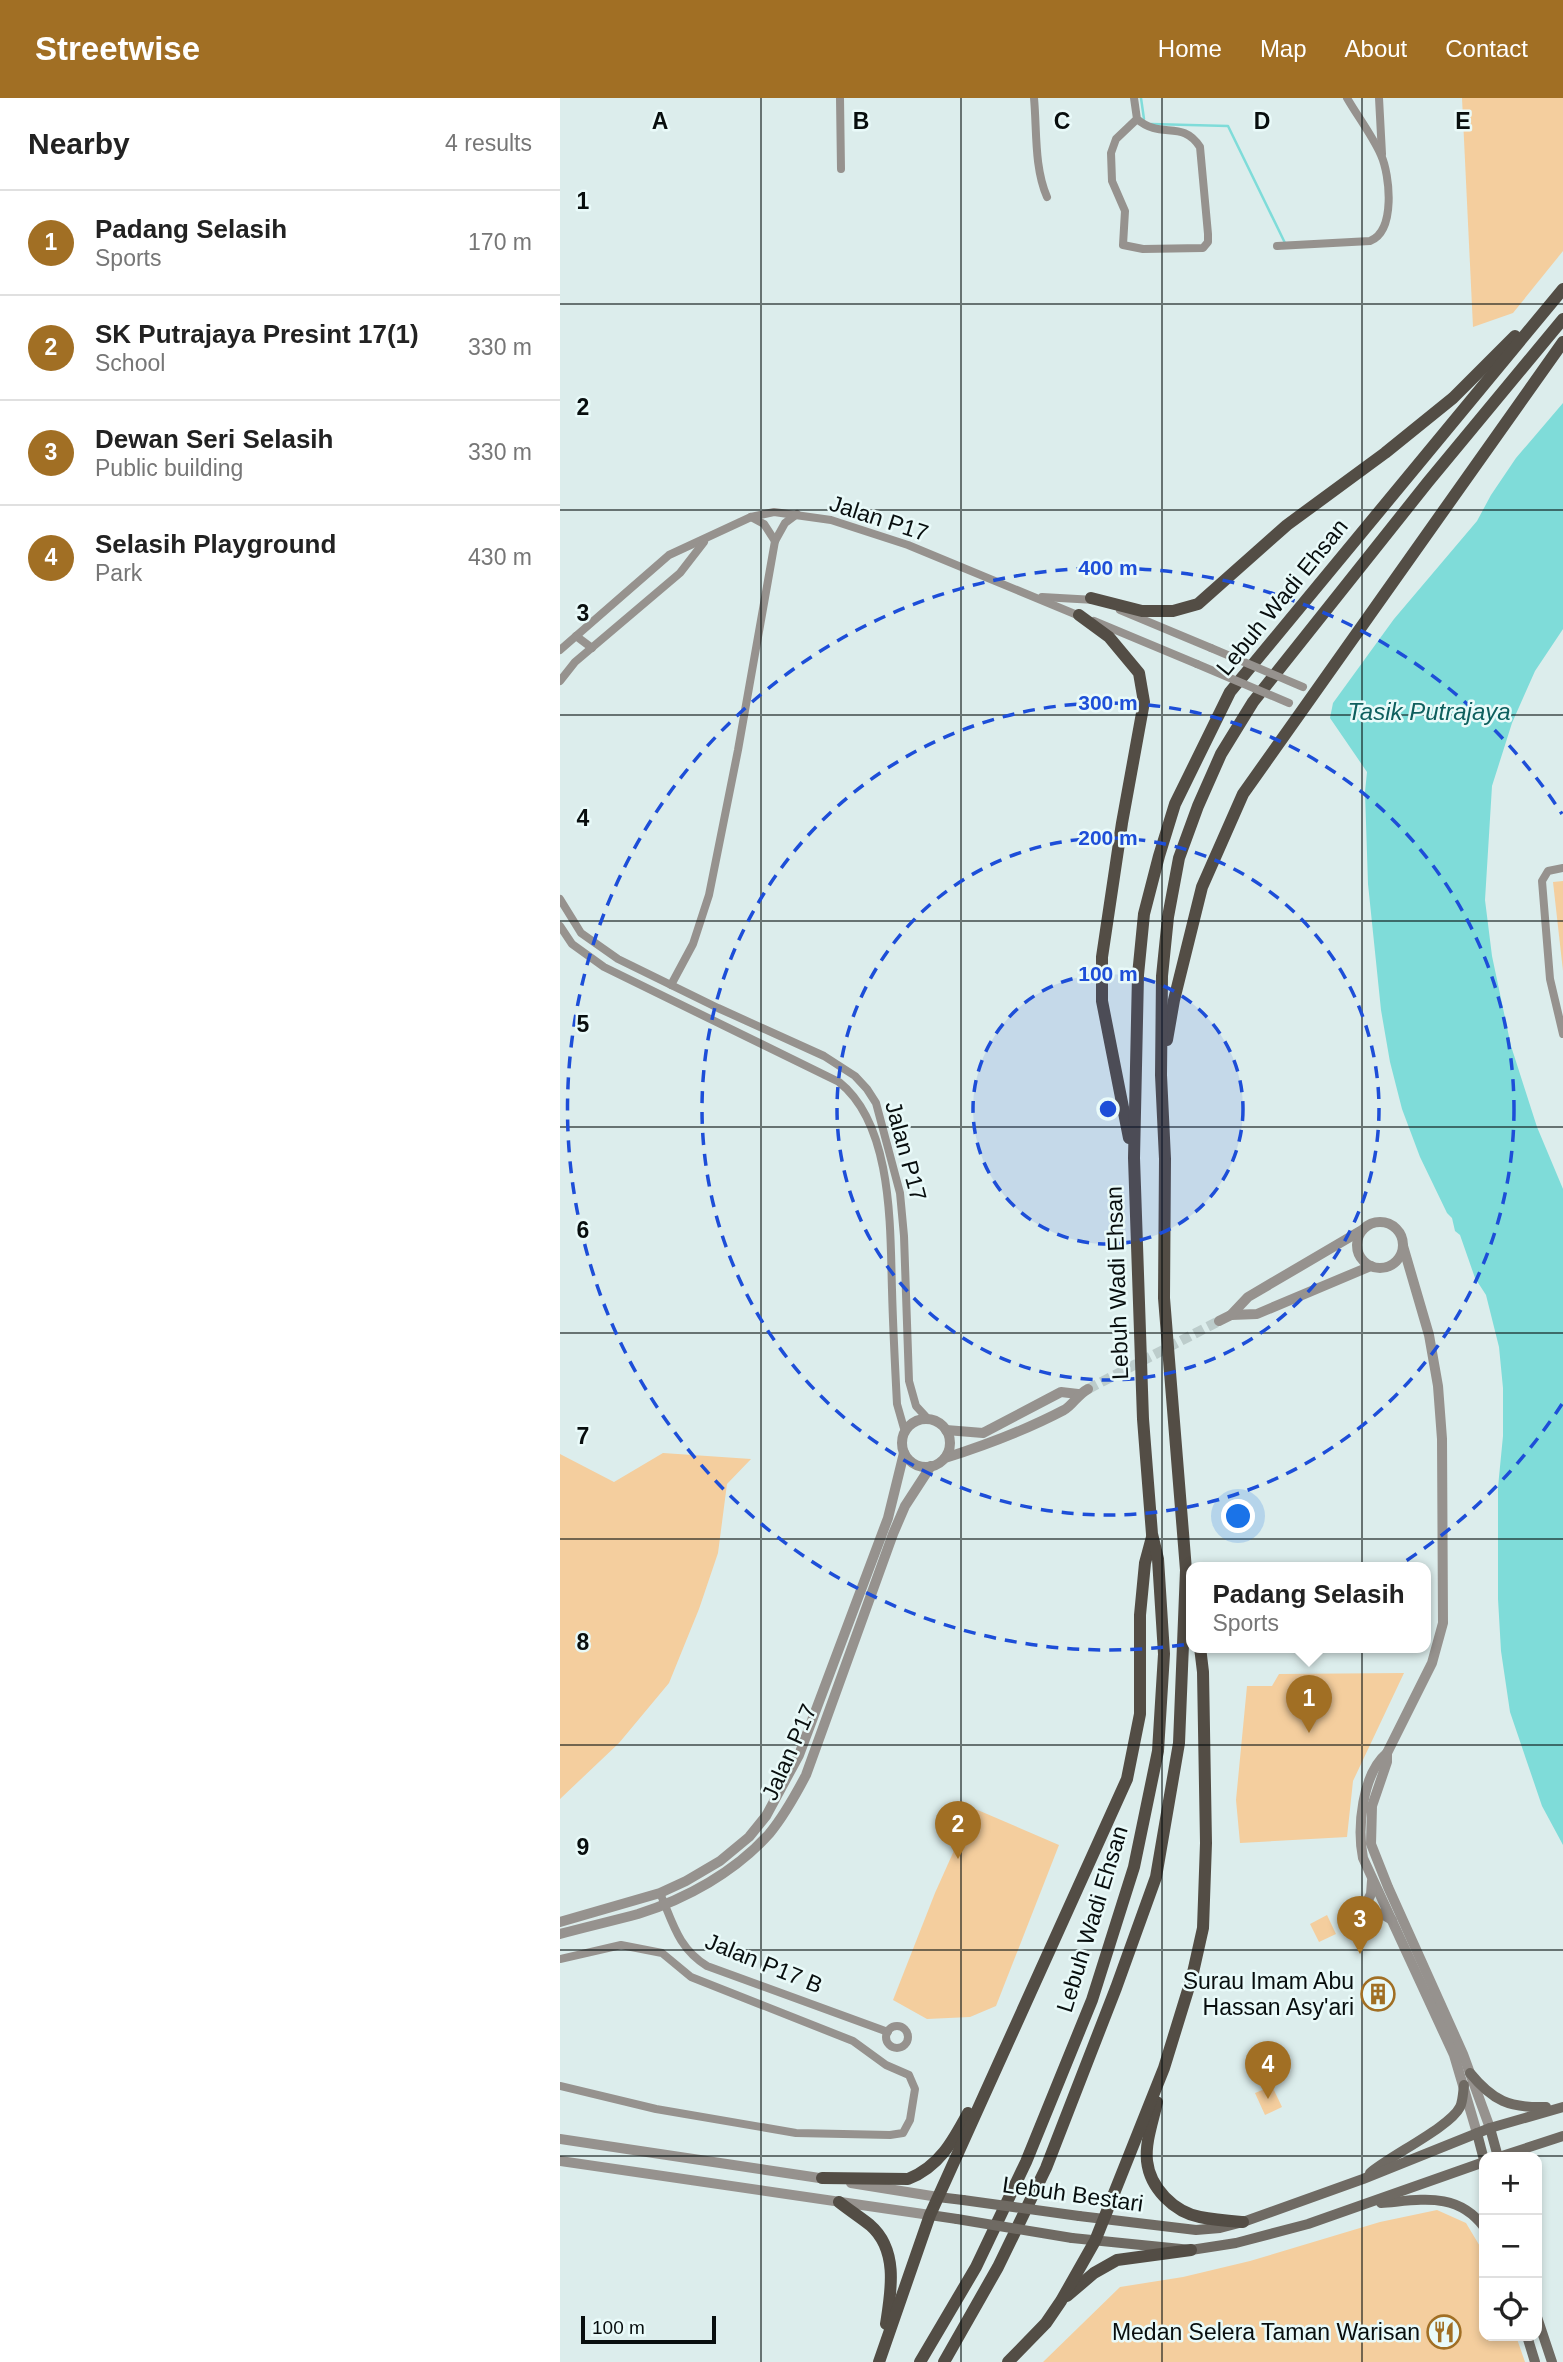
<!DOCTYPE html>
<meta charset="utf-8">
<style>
:root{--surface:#fff;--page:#f2f2f2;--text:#222;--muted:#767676;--line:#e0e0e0;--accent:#a16f24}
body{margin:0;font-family:Arial,sans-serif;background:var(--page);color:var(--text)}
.controls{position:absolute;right:21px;bottom:21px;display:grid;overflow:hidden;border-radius:14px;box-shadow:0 4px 10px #0003}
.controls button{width:63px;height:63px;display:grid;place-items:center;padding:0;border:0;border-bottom:2px solid var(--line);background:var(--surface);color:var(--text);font:35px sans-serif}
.scale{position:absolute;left:21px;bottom:18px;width:135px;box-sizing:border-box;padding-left:7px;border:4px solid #080e0e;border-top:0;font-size:19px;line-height:24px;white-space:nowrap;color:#080e0e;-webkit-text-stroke:5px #e9faf9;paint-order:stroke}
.you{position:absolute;left:679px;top:1419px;width:24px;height:24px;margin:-18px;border:5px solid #fff;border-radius:50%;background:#1a73e8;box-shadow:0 0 0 10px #1a73e833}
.badge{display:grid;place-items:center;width:46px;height:46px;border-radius:50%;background:var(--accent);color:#fff;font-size:23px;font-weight:700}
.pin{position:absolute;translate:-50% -58px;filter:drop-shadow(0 2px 4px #0008)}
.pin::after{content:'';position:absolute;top:37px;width:24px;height:21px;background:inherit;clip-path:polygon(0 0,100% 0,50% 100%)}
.popup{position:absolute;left:626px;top:1464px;width:245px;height:91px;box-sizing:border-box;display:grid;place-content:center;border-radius:14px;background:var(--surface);filter:drop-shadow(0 2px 5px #0005);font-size:23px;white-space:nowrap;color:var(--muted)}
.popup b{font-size:26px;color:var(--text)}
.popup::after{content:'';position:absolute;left:50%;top:100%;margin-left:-14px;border:14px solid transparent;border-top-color:var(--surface)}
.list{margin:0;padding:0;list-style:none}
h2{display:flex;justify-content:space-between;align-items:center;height:91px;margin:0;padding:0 28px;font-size:30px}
h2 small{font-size:23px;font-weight:400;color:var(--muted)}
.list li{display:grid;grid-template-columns:46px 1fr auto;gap:21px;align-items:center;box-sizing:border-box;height:105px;padding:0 28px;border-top:2px solid var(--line)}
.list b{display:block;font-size:26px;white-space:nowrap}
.list p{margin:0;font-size:23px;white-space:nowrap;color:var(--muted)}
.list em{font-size:23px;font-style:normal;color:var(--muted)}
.icon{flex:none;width:38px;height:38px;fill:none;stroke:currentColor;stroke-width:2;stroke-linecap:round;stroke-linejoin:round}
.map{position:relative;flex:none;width:1003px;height:2264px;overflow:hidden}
header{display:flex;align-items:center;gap:42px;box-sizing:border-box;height:98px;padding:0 35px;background:var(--accent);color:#fff}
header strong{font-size:33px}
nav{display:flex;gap:38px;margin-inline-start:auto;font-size:24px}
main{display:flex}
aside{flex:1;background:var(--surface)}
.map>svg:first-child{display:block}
</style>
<header>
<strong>Streetwise</strong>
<nav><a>Home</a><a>Map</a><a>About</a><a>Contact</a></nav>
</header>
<main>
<aside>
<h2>Nearby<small>4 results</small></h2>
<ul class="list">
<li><span class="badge">1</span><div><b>Padang Selasih</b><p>Sports</p></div><em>170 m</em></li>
<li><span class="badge">2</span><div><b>SK Putrajaya Presint 17(1)</b><p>School</p></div><em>330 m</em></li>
<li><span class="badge">3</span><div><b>Dewan Seri Selasih</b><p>Public building</p></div><em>330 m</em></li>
<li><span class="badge">4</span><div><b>Selasih Playground</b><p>Park</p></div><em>430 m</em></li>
</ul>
</aside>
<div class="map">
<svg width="1003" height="2264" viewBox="0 0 1003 2264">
<rect width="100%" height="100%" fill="#dcedec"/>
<!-- green -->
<g fill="#f4ce9e">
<polygon points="902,0 1003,0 1003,153 953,215 913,229"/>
<polygon points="1003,783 1003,873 993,784"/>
<polygon points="103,1355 191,1361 167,1386 158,1455 139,1511 109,1585 59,1645 0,1701 0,1356 54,1384"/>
<polygon points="844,1575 793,1683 787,1739 680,1745 676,1702 687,1588 712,1588 719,1576"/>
<polygon points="413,1710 499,1747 436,1908 410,1919 367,1921 333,1902 375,1795"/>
<polygon points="767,1817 776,1836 759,1844 750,1826"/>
<polygon points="712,1988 722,2009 705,2017 695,1995"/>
<polygon points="877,2112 906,2125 924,2155 924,2238 956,2238 965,2264 483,2264 560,2189 623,2179 690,2163 820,2124"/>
</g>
<!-- water -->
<polygon fill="#7fdcd9" points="1003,305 1003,531 975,573 952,625 932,688 925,802 932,858 951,948 977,1029 1003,1091 1003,1747 982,1708 950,1614 941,1553 938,1501 938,1389 943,1338 943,1290 939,1249 926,1197 915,1180 900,1137 895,1133 892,1120 887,1115 860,1059 842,1011 830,964 821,912 808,786 805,694 807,674 770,620 773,605 834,521 917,423 931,397 956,360"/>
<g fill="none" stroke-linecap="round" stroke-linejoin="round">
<!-- stream -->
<g stroke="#7fdcd9" stroke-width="2.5">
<polyline points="581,0 584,21"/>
<polyline points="591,26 668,28 725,145"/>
</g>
<!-- tertiary-tunnel -->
<polyline stroke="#bccccb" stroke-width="10" stroke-dasharray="10 5" stroke-linecap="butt" points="528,1291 659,1223"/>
<!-- minor -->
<g stroke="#96928e" stroke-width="8">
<polyline points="280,0 281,71"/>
<path d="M474 0C477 32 474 69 487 99"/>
<path d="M574 0 577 21C601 42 622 21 640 49L648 136V144L643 150 583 151 563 147 565 113 552 83 551 55 556 41 577 21"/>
<polyline points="819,0 822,56"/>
<path d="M717 148 810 143C836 133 830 77 821 57 812 37 798 19 787 0"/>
<polyline points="191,419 204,426 215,443"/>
<polyline points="482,499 535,502"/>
<polyline points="560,512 651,550"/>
<polyline points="534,523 637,566"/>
<polyline points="16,538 32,550"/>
<polyline points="0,552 109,457 191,419 214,414 271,422 348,447 522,519"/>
<polyline points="0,583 15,564 120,475 144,444"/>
<polyline points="1003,770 988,773 982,783 990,881 1003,936"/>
<polyline points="0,801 21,835 58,861 158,910 264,958 295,978 307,991 316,1005 340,1095 344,1138 349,1283 356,1308 368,1321"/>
<path d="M0 828 12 846 44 869 279 984C333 1027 330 1129 332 1192 333 1230 335 1268 337 1306L345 1334"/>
<polyline points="111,887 133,846 149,797 178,652 215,443 225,425 237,416"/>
<path d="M100 1795C113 1825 118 1850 147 1868L328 1934"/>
<polyline points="0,1861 61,1847 102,1855 131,1879 293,1943 326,1967 349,1977 355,1991 350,2022 343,2035 330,2037 236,2035 96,2011 0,1988"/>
<circle cx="337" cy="1939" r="11"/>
</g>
<!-- tertiary -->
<g stroke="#96928e" stroke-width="10">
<circle cx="820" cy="1147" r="23"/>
<polyline points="843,1148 869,1237 878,1288 882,1341 883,1525 872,1565 827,1655 827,1664 812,1708 811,1746 828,1789 903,1956 930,2030"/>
<polyline points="671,1217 697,1216 811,1168"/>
<polyline points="659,1223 671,1217 688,1199 802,1132"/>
<circle cx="366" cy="1345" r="24"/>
<polyline points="386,1332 423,1335 501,1294 518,1296"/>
<path d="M385 1360C426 1347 466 1332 504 1312 513 1307 517 1297 528 1291"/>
<path d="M827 1655C802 1676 797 1730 803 1760L894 1957 917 2035"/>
<polyline points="806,1806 811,1796 812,1783"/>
<polyline points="810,1814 822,1816 832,1822"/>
<polyline points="0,1824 100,1795 126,1783 160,1763 189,1739 206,1718 239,1657 328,1420 344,1355"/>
<path d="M0 1836C26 1829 52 1823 78 1816 126 1801 175 1774 209 1736 224 1718 235 1698 246 1677L333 1436 345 1408 371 1368"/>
<polyline points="0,2041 266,2081"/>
<polyline points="0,2063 370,2117"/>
<polyline points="291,2085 378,2099"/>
</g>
<!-- secondary -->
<g stroke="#6f6a63" stroke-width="10">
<path d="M910 1975C933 2003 949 2010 986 2009"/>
<polyline points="930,2030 938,2059"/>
<polyline points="917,2035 924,2062"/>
<polyline points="939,2059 1003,2038"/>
<path d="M810 2075C831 2057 890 2029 900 2009 903 2003 903 1994 904 1987"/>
<polyline points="378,2099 403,2102"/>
<path d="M821 2105C861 2102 897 2093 924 2129"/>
<polyline points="370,2117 397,2121"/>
<polyline points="519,2118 636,2132 660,2130 683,2124 803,2081 930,2030 1003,2009"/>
<polyline points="512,2140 631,2152 676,2145 748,2126 924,2064"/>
<polyline points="977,2219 992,2264"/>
<polyline points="967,2238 975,2264"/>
</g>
<!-- primary -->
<g stroke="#534d45" stroke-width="12">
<polyline points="531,500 582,513 613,513 638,506 727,427 825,355 893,300 955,238"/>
<polyline points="519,517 549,539 579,575 584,604 562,725 542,859 542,903 569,1040"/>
<polyline points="607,942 614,902 642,789 683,696 1003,244"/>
<path d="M597 2004C593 2023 585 2044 587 2063 590 2090 614 2114 640 2119 654 2122 669 2123 683 2124"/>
<path d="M262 2080 348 2081C379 2069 393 2043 408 2015"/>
<path d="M279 2104C289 2112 300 2119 310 2127 339 2152 331 2194 326 2226"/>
<polyline points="507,2198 534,2175 557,2162 631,2152"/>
<polyline points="319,2264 370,2117 567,1681 580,1616 580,1517 585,1465 592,1439"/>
<polyline points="360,2264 416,2169 466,2064 532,1902 574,1769 598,1653 604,1556 598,1461 592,1436 583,1321 574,1060 578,877 584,816 599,758 615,706 670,594 1003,191"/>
<polyline points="384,2264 438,2169 486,2070 556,1890 596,1779 619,1645 626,1472 604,1200 605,1061 601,977 602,878 608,819 619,760 638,708 661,656 693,604 868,384 1003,221"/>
<polyline points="448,2264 486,2225 501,2203 535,2143 604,1970 632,1879 643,1830 646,1745 643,1574 640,1549"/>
</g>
<!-- minor-bridge -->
<g stroke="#96928e" stroke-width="8">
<polyline points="651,550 743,589"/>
<polyline points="637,566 729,605"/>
</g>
<!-- secondary-bridge -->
<g stroke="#6f6a63" stroke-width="10">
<polyline points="403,2102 519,2118"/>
<polyline points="397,2121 512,2140"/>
</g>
</g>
<!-- grid -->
<path fill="none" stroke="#080e0e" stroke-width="2" stroke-opacity="0.55" d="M201 0V2264M401 0V2264M602 0V2264M802 0V2264M0 206H1003M0 412H1003M0 617H1003M0 823H1003M0 1029H1003M0 1235H1003M0 1441H1003M0 1647H1003M0 1852H1003M0 2058H1003"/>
<!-- distance rings -->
<circle cx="548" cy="1011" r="135" fill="#1d4ed8" fill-opacity=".12"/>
<g fill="none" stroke="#1d4ed8" stroke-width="3.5" stroke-dasharray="12 9">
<circle cx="548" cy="1011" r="135"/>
<circle cx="548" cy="1011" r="271"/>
<circle cx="548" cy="1011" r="406"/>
<path d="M1002 1306A541 541 0 1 1 1002 716"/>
</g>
<!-- icons -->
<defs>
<symbol id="building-ring" viewBox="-11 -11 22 22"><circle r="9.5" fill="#e9faf9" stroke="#a16f24" stroke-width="1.5"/><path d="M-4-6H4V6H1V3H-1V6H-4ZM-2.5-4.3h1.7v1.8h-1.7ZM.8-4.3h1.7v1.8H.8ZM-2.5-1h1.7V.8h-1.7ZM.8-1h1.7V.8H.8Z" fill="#a16f24"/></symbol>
<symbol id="restaurant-ring" viewBox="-11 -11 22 22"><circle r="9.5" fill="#e9faf9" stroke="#a16f24" stroke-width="1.5"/><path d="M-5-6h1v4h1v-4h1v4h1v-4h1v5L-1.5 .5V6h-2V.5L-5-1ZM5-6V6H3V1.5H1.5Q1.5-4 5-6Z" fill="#a16f24"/></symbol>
</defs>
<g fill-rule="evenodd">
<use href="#building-ring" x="799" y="1877" width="38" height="38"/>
<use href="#restaurant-ring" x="865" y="2215" width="38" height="38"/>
</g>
<g text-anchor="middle" stroke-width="5" stroke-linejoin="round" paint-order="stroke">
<!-- street labels -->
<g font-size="23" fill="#080e0e" stroke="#e9faf9">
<text transform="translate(319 420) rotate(18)" y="8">Jalan P17</text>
<text transform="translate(722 499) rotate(-51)" y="8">Lebuh Wadi Ehsan</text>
<text transform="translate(346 1053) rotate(75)" y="8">Jalan P17</text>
<text transform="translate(557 1185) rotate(-92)" y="8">Lebuh Wadi Ehsan</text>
<text transform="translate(229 1654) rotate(-66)" y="8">Jalan P17</text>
<text transform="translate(532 1821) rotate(-73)" y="8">Lebuh Wadi Ehsan</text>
<text transform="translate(204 1865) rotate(22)" y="8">Jalan P17 B</text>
<text transform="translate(513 2096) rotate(8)" y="8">Lebuh Bestari</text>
</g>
<!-- poi labels -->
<g font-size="23" fill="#080e0e" stroke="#e9faf9" text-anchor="end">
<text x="794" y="1891">Surau Imam Abu<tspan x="794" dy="26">Hassan Asy'ari</tspan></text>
<text x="860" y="2242">Medan Selera Taman Warisan</text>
</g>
<!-- water labels -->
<g font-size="24" font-style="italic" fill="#0e5f5e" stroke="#e9faf9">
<text x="869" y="622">Tasik Putrajaya</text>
</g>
</g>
<g font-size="23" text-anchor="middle" font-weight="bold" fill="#080e0e" stroke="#e9faf9" stroke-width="5" stroke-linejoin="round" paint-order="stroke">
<text x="100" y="31">A</text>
<text x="301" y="31">B</text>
<text x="502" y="31">C</text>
<text x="702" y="31">D</text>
<text x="903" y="31">E</text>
<text x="23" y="111">1</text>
<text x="23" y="317">2</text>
<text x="23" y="523">3</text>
<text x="23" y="728">4</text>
<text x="23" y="934">5</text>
<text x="23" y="1140">6</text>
<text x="23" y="1346">7</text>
<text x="23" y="1552">8</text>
<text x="23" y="1757">9</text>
</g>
<circle cx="548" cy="1011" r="10" fill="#1d4ed8" stroke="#e9faf9" stroke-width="3.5"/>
<g font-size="21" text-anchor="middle" font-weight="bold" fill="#1d4ed8" stroke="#e9faf9" stroke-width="5" stroke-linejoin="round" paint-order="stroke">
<text x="548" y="477">400 m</text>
<text x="548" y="612">300 m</text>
<text x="548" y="747">200 m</text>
<text x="548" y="883">100 m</text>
</g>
</svg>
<div class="controls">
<button>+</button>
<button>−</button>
<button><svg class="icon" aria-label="locate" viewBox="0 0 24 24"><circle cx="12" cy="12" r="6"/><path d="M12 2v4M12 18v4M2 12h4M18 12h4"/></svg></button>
</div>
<div class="scale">100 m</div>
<div class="you"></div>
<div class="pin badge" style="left:749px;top:1635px">1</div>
<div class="popup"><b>Padang Selasih</b>Sports</div>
<div class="pin badge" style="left:398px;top:1761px">2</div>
<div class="pin badge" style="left:800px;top:1856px">3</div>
<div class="pin badge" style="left:708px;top:2001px">4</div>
</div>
</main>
